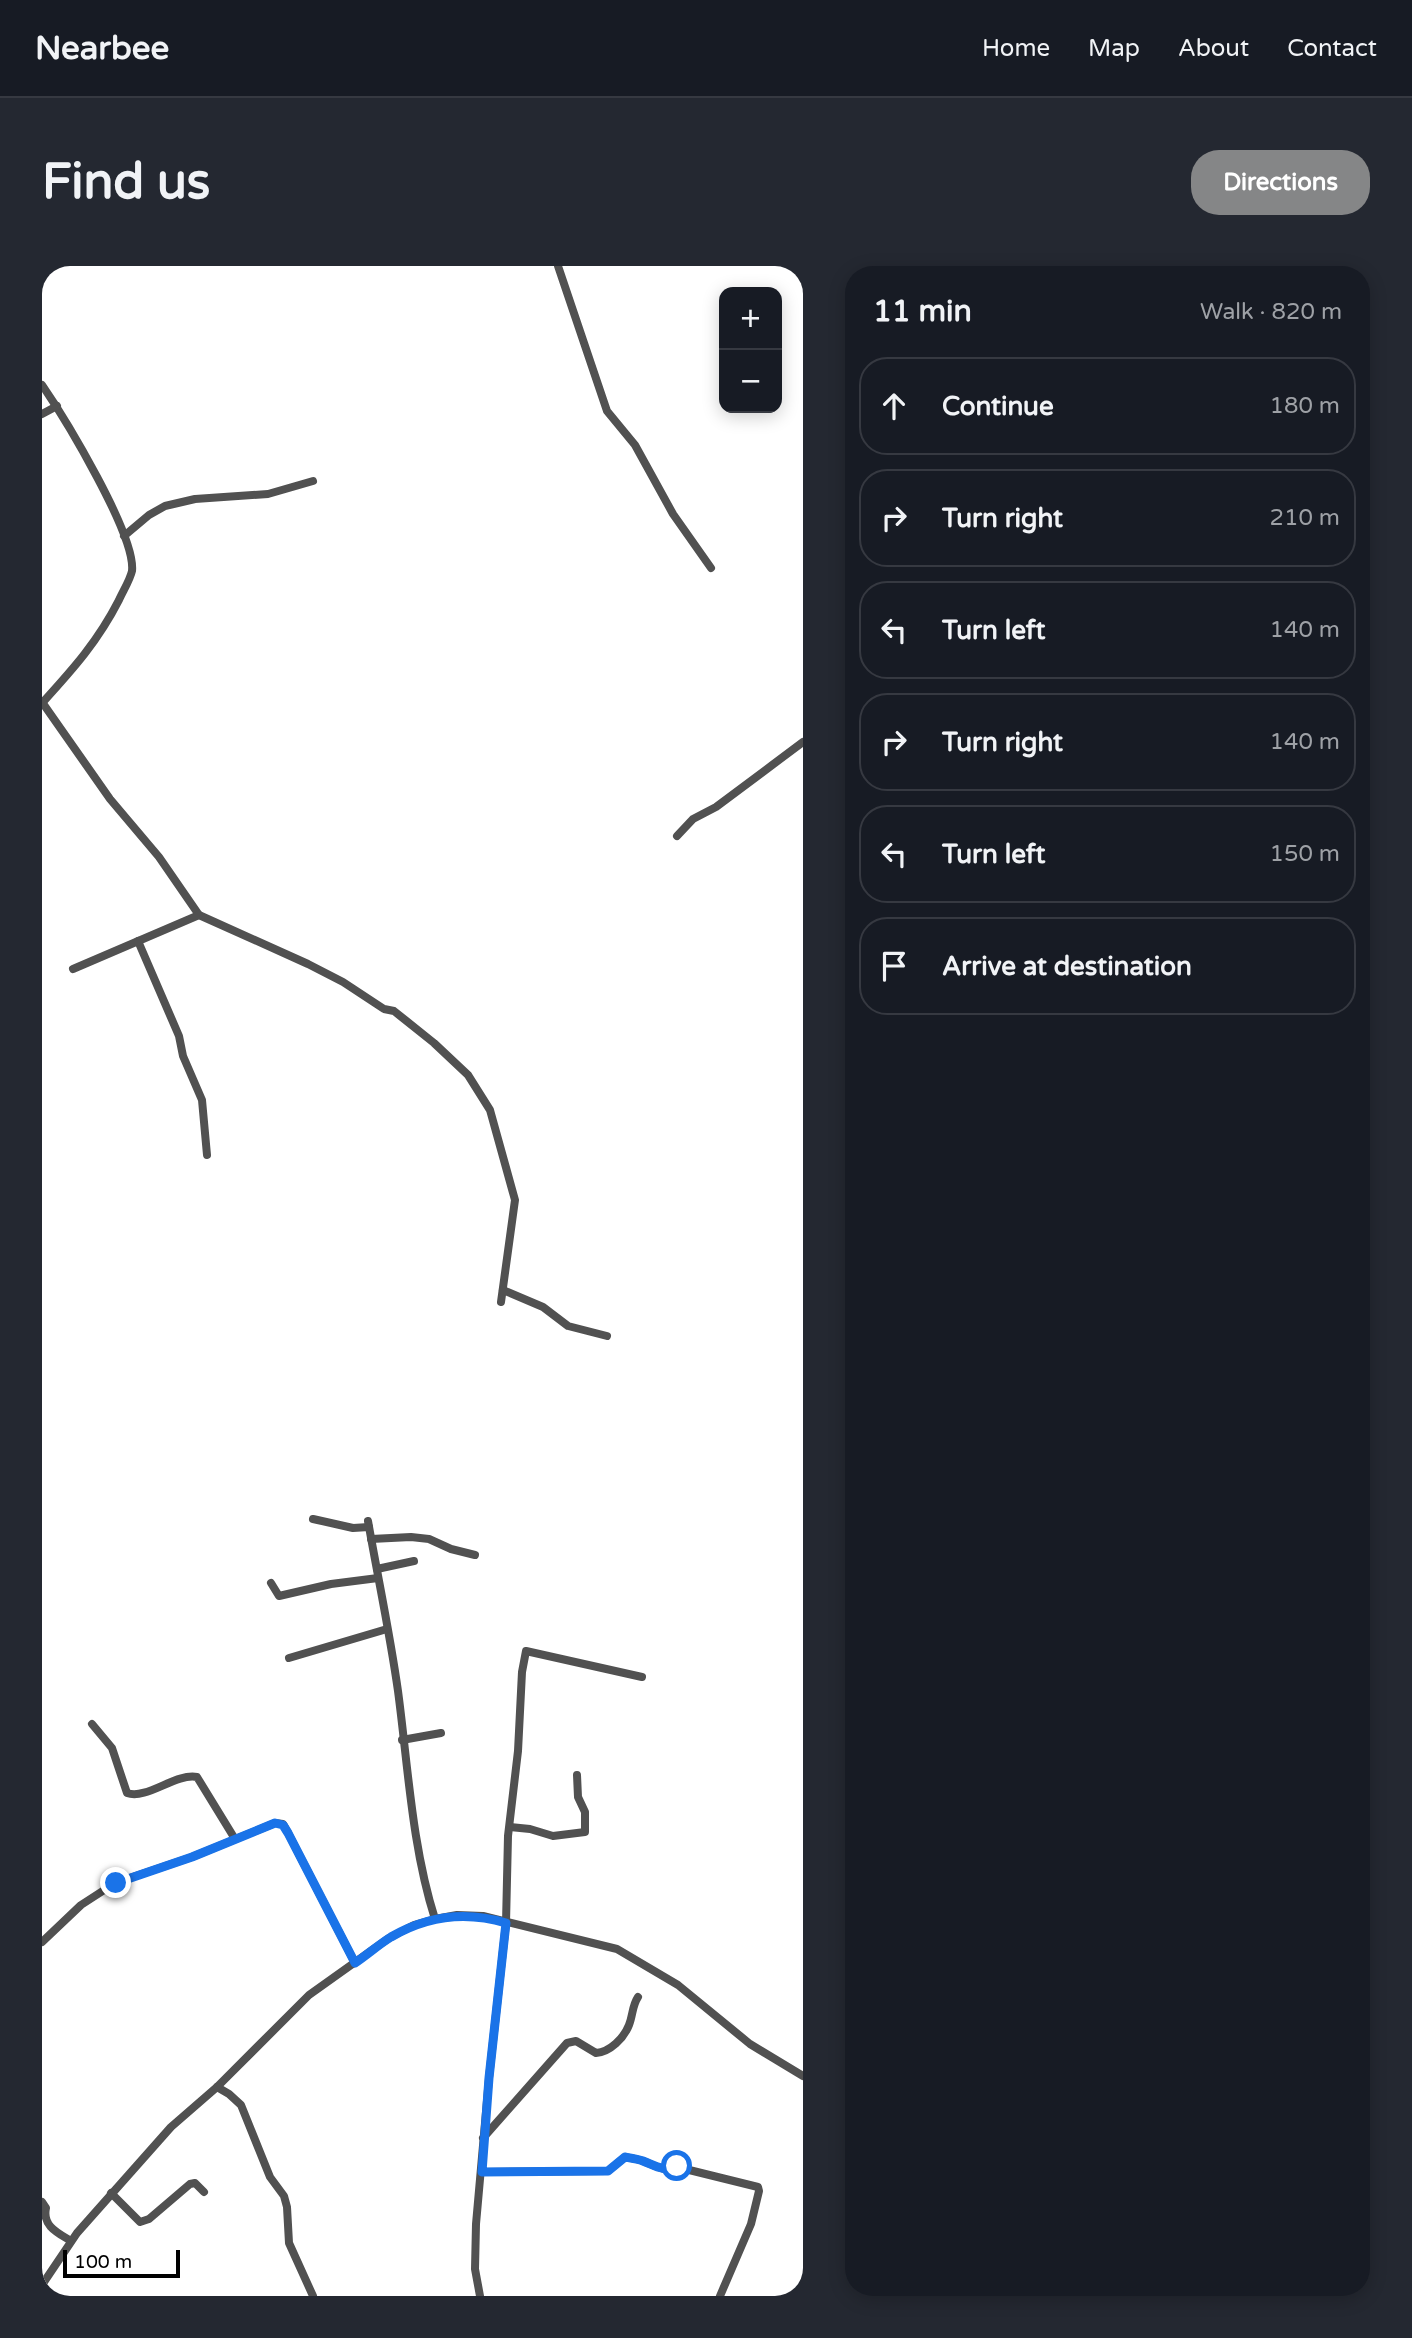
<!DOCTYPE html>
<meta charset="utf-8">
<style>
:root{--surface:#171b24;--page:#242831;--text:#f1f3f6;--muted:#9ea1a6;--line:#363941;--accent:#858687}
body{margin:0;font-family:"Varela Round",sans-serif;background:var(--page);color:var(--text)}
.controls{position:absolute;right:21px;top:21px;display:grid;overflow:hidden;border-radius:14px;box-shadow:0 4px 18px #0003}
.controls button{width:63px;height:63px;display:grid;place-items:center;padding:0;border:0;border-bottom:2px solid var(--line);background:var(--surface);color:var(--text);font:35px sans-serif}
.scale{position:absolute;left:21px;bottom:18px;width:117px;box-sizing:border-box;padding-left:7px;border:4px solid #000;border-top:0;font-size:19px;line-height:24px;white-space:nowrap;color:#000;-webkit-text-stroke:5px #fff;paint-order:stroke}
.stop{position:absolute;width:21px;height:21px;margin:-16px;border:5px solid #1a73e8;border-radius:50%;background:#fff}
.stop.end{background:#1a73e8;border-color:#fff;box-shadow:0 2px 7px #0008}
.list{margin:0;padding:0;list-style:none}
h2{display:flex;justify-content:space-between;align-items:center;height:91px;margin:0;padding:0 28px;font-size:30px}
h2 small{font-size:23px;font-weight:400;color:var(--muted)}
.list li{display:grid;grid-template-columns:46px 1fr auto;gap:21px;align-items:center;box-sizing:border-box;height:98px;margin:0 14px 14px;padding:0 14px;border:2px solid var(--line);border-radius:28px}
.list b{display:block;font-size:26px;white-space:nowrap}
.list em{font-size:23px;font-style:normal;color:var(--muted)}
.icon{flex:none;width:38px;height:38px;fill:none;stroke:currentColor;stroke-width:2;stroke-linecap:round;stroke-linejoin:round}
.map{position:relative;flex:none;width:761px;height:2030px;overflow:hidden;border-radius:28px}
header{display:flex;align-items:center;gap:42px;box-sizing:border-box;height:98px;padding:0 35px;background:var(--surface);border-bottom:2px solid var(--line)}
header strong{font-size:33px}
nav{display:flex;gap:38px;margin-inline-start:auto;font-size:24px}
.intro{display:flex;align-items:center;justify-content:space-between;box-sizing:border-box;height:168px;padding:0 42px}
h1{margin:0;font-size:49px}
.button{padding:18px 32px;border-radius:28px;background:var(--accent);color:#fff;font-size:24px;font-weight:700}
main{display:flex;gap:42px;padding:0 42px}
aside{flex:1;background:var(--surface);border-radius:28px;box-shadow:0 4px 18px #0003}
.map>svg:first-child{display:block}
</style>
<header>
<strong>Nearbee</strong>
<nav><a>Home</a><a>Map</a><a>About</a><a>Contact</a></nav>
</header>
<div class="intro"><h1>Find us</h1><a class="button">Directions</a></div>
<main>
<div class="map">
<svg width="761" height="2030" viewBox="0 0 761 2030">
<rect width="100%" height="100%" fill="#fff"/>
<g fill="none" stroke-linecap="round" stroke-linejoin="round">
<!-- minor -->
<g stroke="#515151" stroke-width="8">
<polyline points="516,0 565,145 593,179 631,248 669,302"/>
<path d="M0 119C22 151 94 269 90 305 88 314 81 325 77 334 56 375 32 402 1 436"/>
<polyline points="0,148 15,140"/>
<polyline points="82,270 107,249 123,240 153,233 226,228 271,215"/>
<polyline points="0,436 68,533 117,591 157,649 266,698 301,716 342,743 352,745 392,777 426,809 448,844 473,934 459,1036"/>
<polyline points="635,570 651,553 674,541 761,476"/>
<polyline points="96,675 137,770 141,790 160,834 165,889"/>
<polyline points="31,703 157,649"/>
<polyline points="461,1024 501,1041 526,1060 565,1070"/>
<polyline points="271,1253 311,1262 327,1261"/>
<path d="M326 1255C336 1312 348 1368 356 1425 366 1500 370 1581 393 1653"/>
<polyline points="329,1273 369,1271 387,1273 409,1283 433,1289"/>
<polyline points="335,1303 372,1295"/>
<polyline points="229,1317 237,1330 289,1318 336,1312"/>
<polyline points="247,1392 345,1363"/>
<path d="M50 1458 70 1482 85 1527C105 1534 133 1507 155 1511L193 1573"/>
<polyline points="360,1474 399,1467"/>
<polyline points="468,1561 488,1563 511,1570 543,1566 543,1546 536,1531 535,1509"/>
<polyline points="0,1676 39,1639 73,1617 150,1591 233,1557 241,1558 246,1567 313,1697"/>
<polyline points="175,1821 187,1828 199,1839 228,1911 242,1930 245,1941 247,1977 271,2030"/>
<path d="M441 1872 525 1777 534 1775 554 1787C568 1786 582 1772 587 1759 591 1749 590 1740 596 1731"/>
<path d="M440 1906 566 1905 583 1891C589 1892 596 1893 601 1895 614 1900 621 1906 635 1901L716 1921 717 1925 709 1958 678 2030"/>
<polyline points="69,1927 98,1956 107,1953 148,1918 153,1917 162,1926"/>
<path d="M0 1936 4 1942C0 1960 16 1967 29 1975"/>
<polyline points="0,2019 35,1967 129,1861 175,1821 267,1729 347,1672 372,1659 393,1653 415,1649 441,1650 575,1683 636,1719 708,1778 761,1810"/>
<polyline points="438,2030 433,2003 434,1958 447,1812 464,1657 466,1570 476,1485 480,1406 484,1385 600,1411"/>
</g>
</g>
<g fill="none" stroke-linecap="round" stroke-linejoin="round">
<!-- route -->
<path stroke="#1a73e8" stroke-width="9" d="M74 1617 150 1591 233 1557 241 1559 246 1567 313 1697C325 1689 336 1679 349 1671 385 1650 424 1645 464 1657L447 1812 440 1906 566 1905 583 1891C589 1892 596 1893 601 1895 614 1900 621 1906 635 1900"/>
</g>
</svg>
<div class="controls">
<button>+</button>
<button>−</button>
</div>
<div class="scale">100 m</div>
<div class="stop" style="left:635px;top:1900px"></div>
<div class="stop end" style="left:74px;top:1617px"></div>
</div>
<aside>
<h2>11 min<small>Walk · 820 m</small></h2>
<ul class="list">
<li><svg class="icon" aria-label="ahead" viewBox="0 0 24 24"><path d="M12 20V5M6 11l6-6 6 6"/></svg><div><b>Continue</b></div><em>180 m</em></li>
<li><svg class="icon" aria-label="right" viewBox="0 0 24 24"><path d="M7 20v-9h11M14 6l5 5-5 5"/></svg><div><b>Turn right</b></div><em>210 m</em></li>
<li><svg class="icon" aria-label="left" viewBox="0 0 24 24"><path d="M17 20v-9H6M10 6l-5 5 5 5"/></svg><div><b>Turn left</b></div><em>140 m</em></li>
<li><svg class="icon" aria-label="right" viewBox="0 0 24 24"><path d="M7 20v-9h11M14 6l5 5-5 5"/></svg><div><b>Turn right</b></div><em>140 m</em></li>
<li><svg class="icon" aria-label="left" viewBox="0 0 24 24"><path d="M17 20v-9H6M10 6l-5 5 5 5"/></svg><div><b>Turn left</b></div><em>150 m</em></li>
<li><svg class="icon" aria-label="arrive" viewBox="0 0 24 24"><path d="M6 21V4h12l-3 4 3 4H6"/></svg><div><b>Arrive at destination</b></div></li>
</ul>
</aside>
</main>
